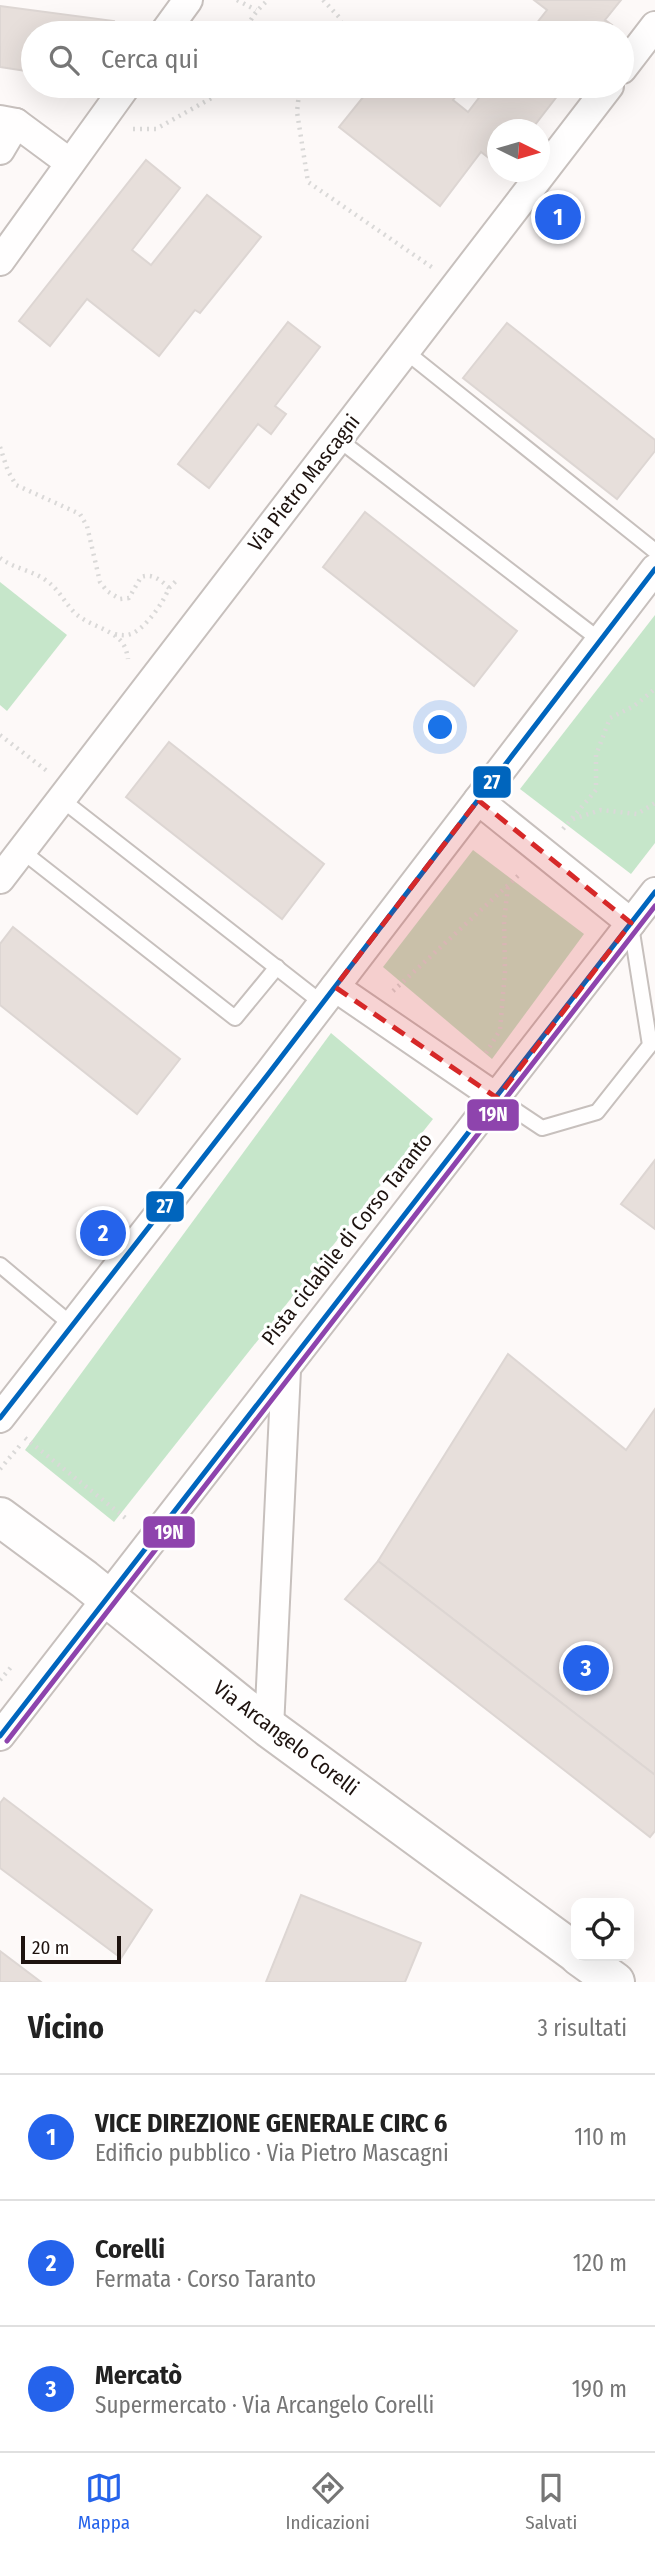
<!DOCTYPE html>
<html lang="it">
<meta charset="utf-8">
<style>
:root{--surface:#fff;--page:#f6f6f6;--text:#222;--muted:#767676;--line:#e0e0e0;--accent:#2563eb}
body{margin:0;font-family:"Fira Sans Condensed",sans-serif;background:var(--page);color:var(--text)}
.controls{position:absolute;right:21px;bottom:21px;display:grid;overflow:hidden;border-radius:14px;box-shadow:0 7px 28px #0002}
.controls button{width:63px;height:63px;display:grid;place-items:center;padding:0;border:0;border-bottom:2px solid var(--line);background:var(--surface);color:var(--text);font:35px sans-serif}
.compass{position:absolute;left:487px;top:119px;width:63px;height:63px;border-radius:50%;background:var(--surface);box-shadow:0 7px 28px #0002;rotate:95deg}
.scale{position:absolute;left:21px;bottom:18px;width:100px;box-sizing:border-box;padding-left:7px;border:4px solid #1e130f;border-top:0;font-size:19px;line-height:24px;white-space:nowrap;color:#1e130f;-webkit-text-stroke:5px #fff;paint-order:stroke}
.you{position:absolute;left:441px;top:728px;width:24px;height:24px;margin:-18px;border:5px solid #fff;border-radius:50%;background:#1a73e8;box-shadow:0 0 0 10px #1a73e833}
.badge{display:grid;place-items:center;width:46px;height:46px;border-radius:50%;background:var(--accent);color:#fff;font-size:23px;font-weight:700}
.pin{position:absolute;translate:-50% -50%;border:4px solid #fff;box-shadow:0 2px 7px #0006}
.list{margin:0;padding:0;list-style:none}
h2{display:flex;justify-content:space-between;align-items:center;height:91px;margin:0;padding:0 28px;font-size:30px}
h2 small{font-size:23px;font-weight:400;color:var(--muted)}
.list li{display:grid;grid-template-columns:46px 1fr auto;gap:21px;align-items:center;box-sizing:border-box;height:126px;padding:0 28px;border-top:2px solid var(--line)}
.list b{display:block;font-size:26px;white-space:nowrap}
.list p{margin:0;font-size:23px;white-space:nowrap;color:var(--muted)}
.list em{font-size:23px;font-style:normal;color:var(--muted)}
.icon{flex:none;width:38px;height:38px;fill:none;stroke:currentColor;stroke-width:2;stroke-linecap:round;stroke-linejoin:round}
.map{position:relative;flex:none;width:655px;height:1982px;overflow:hidden}
.search{position:absolute;background:var(--surface);box-shadow:0 7px 28px #0002;left:21px;right:21px;top:21px;height:77px;display:flex;align-items:center;gap:18px;box-sizing:border-box;padding:0 24px;border-radius:38px;color:var(--muted);font-size:26px}
.sheet{height:469px;background:var(--surface)}
nav{display:flex;justify-content:space-around;align-items:center;box-sizing:border-box;height:98px;border-top:2px solid var(--line);background:var(--surface);font-size:19px;color:var(--muted)}
nav a{display:grid;justify-items:center;gap:4px}
nav .on{color:var(--accent)}
.map>svg:first-child{display:block}
</style>
<div class="map">
<svg width="655" height="1982" viewBox="0 0 655 1982">
<rect width="100%" height="100%" fill="#fdf9f8"/>
<!-- green -->
<g fill="#c6e6ca">
<polygon points="0,582 67,635 7,711 0,705"/>
<polygon points="655,615 655,843 631,874 520,789"/>
<polygon points="473,850 584,934 492,1059 383,967"/>
<polygon points="331,1033 433,1119 114,1522 25,1450"/>
</g>
<!-- building -->
<g fill="#e7dfdb" stroke="#ddd6d3" stroke-width="2">
<polygon points="534,0 621,0 605,20 612,25 605,33 529,33 547,10"/>
<polygon points="0,6 114,21 113,33 33,33 33,72 0,67"/>
<polygon points="372,86 386,86 390,89 393,86 464,86 453,100 468,112 488,86 565,86 531,130 498,130 498,165 481,152 440,206 339,127"/>
<polygon points="146,160 180,188 132,250 151,265 207,195 261,237 200,313 195,310 159,356 87,299 50,346 19,321"/>
<polygon points="288,322 320,347 275,406 286,414 271,434 258,424 209,488 178,464"/>
<polygon points="507,323 655,440 655,451 617,499 463,378"/>
<polygon points="365,512 517,631 474,686 323,567"/>
<polygon points="169,742 324,864 282,919 126,797"/>
<polygon points="13,927 180,1059 137,1114 0,1005 0,944"/>
<polygon points="655,1160 655,1229 621,1204"/>
<polygon points="508,1354 626,1450 655,1409 655,1775 378,1561"/>
<polygon points="378,1561 655,1775 655,1831 650,1837 345,1599"/>
<polygon points="4,1798 152,1910 121,1958 0,1868 0,1803"/>
<polygon points="301,1895 421,1943 405,1982 266,1982"/>
<polygon points="0,1951 41,1982 0,1982"/>
</g>
<g fill="none" stroke-linecap="round" stroke-linejoin="round">
<defs>
<g id="lane">
<polyline points="405,351 655,551"/>
<polyline points="338,439 601,641"/>
<polyline points="61,799 322,1003"/>
<polyline points="22,851 235,1018 277,967"/>
<polyline points="497,1098 542,1128 597,1112 650,1045 631,926"/>
<polyline points="0,1265 72,1325"/>
</g>
<g id="street">
<polyline points="164,33 188,0"/>
<polyline points="622,69 655,26"/>
<polyline points="0,120 16,123 70,163"/>
<polyline points="0,150 16,123"/>
<polyline points="0,261 126,86"/>
<polyline points="478,800 631,923"/>
<polyline points="0,879 609,86"/>
<polyline points="335,987 497,1098"/>
<polyline points="0,1418 269,1073 655,569"/>
<polyline points="269,1728 286,1370"/>
<polyline points="0,1736 655,892"/>
</g>
<g id="secondary">
<polyline points="0,1517 84,1579 269,1728 576,1953"/>
<polyline points="579,1956 615,1982"/>
</g>
</defs>
<!-- lane casing -->
<use href="#lane" stroke="#c7c0bd" stroke-width="18"/>
<!-- street casing -->
<use href="#street" stroke="#c7c0bd" stroke-width="32"/>
<!-- secondary casing -->
<use href="#secondary" stroke="#c7c0bd" stroke-width="42"/>
<!-- path -->
<g stroke="#dad9d8" stroke-width="4.5" stroke-dasharray="2 5" stroke-linecap="butt">
<polyline points="237,0 256,10"/>
<polyline points="323,0 339,17 345,33"/>
<path d="M246 33C249 19 257 10 268 0"/>
<path d="M271 86C287 93 304 95 320 86"/>
<polyline points="299,93 297,112 308,182 433,268"/>
<polyline points="133,129 156,129 233,86"/>
<path d="M0 447 8 471 16 485 80 514 87 526 100 582 107 591 120 599 129 598 141 577C152 573 161 580 169 588 163 603 146 628 131 634 125 636 120 635 113 634"/>
<path d="M0 558C13 568 30 570 44 579 58 588 63 600 73 611 86 625 107 627 120 640 125 645 127 652 128 659"/>
<polyline points="169,588 178,579"/>
<polyline points="0,735 47,771"/>
<polyline points="573,819 601,810 637,814 655,803"/>
<polyline points="563,829 596,790 596,755 610,718 634,706 655,689"/>
<polyline points="393,991 520,874"/>
<polyline points="486,1053 500,1030 505,971 504,921 508,887"/>
<polyline points="25,1438 128,1520"/>
<polyline points="0,1469 22,1443"/>
<polyline points="0,1680 12,1666"/>
</g>
<!-- lane -->
<use href="#lane" stroke="#fffefe" stroke-width="14"/>
<!-- street -->
<use href="#street" stroke="#fffefe" stroke-width="28"/>
<!-- secondary -->
<use href="#secondary" stroke="#fffefe" stroke-width="38"/>
<defs>
<g id="bus-1">
<polyline points="0,1418 269,1073 655,569"/>
<polyline points="0,1736 655,892"/>
</g>
<polyline id="bus-2" points="7,1741 655,906"/>
</defs>
<!-- bus-1 casing -->
<use href="#bus-1" stroke="#fff" stroke-width="10"/>
<!-- bus-2 casing -->
<use href="#bus-2" stroke="#fff" stroke-width="10"/>
<!-- bus-1 -->
<use href="#bus-1" stroke="#0065bd" stroke-width="5"/>
<!-- bus-2 -->
<use href="#bus-2" stroke="#8e44ad" stroke-width="5"/>
</g>
<!-- marked area -->
<path fill="#d62828" fill-opacity="0.2" stroke="#d62828" stroke-width="5" stroke-dasharray="14 9" stroke-linejoin="round" d="M478 800 631 923 497 1098 335 987Z"/>
<g text-anchor="middle" stroke-width="7" stroke-linejoin="round" paint-order="stroke">
<!-- street labels -->
<g font-size="21" fill="#1e130f" stroke="#fff">
<text transform="translate(304 483) rotate(-52)" y="7">Via Pietro Mascagni</text>
<text transform="translate(347 1239) rotate(-52)" y="7">Pista ciclabile di Corso Taranto</text>
<text transform="translate(286 1738) rotate(37)" y="7">Via Arcangelo Corelli</text>
</g>
</g>
<g stroke="#fff" stroke-width="2.5">
<rect x="472" y="765" width="40" height="34" rx="7" fill="#0065bd"/>
<rect x="466" y="1098" width="54" height="34" rx="7" fill="#8e44ad"/>
<rect x="145" y="1190" width="40" height="33" rx="7" fill="#0065bd"/>
<rect x="142" y="1515" width="54" height="34" rx="7" fill="#8e44ad"/>
</g>
<g font-size="19" text-anchor="middle" font-weight="bold" fill="#fff">
<text x="492" y="789">27</text>
<text x="493" y="1121">19N</text>
<text x="165" y="1213">27</text>
<text x="169" y="1539">19N</text>
</g>
</svg>
<div class="controls">
<button><svg class="icon" aria-label="locate" viewBox="0 0 24 24"><circle cx="12" cy="12" r="6"/><path d="M12 2v4M12 18v4M2 12h4M18 12h4"/></svg></button>
</div>
<svg class="compass" viewBox="-18 -18 36 36"><path d="M0-13l5 13h-10z" fill="#e53935"/><path d="M0 13l5-13h-10z" fill="#767676"/></svg>
<div class="scale">20 m</div>
<div class="you"></div>
<div class="pin badge" style="left:558px;top:217px">1</div>
<div class="pin badge" style="left:103px;top:1233px">2</div>
<div class="pin badge" style="left:586px;top:1668px">3</div>
<div class="search"><svg class="icon" aria-label="search" viewBox="0 0 24 24"><circle cx="10" cy="10" r="6"/><path d="M15 15l6 6"/></svg>Cerca qui</div>
</div>
<section class="sheet">
<h2>Vicino<small>3 risultati</small></h2>
<ul class="list">
<li><span class="badge">1</span><div><b>VICE DIREZIONE GENERALE CIRC 6</b><p>Edificio pubblico · Via Pietro Mascagni</p></div><em>110 m</em></li>
<li><span class="badge">2</span><div><b>Corelli</b><p>Fermata · Corso Taranto</p></div><em>120 m</em></li>
<li><span class="badge">3</span><div><b>Mercatò</b><p>Supermercato · Via Arcangelo Corelli</p></div><em>190 m</em></li>
</ul>
</section>
<nav>
<a class="on"><svg class="icon" aria-label="map" viewBox="0 0 24 24"><path d="M3 6l6-2 6 2 6-2v14l-6 2-6-2-6 2zM9 4v14M15 6v14"/></svg>Mappa</a>
<a><svg class="icon" aria-label="directions" viewBox="0 0 24 24"><path d="M12 3l9 9-9 9-9-9zM9 14v-3h6M13 9l2 2-2 2"/></svg>Indicazioni</a>
<a><svg class="icon" aria-label="saved" viewBox="0 0 24 24"><path d="M7 4h10v16l-5-4-5 4z"/></svg>Salvati</a>
</nav>
